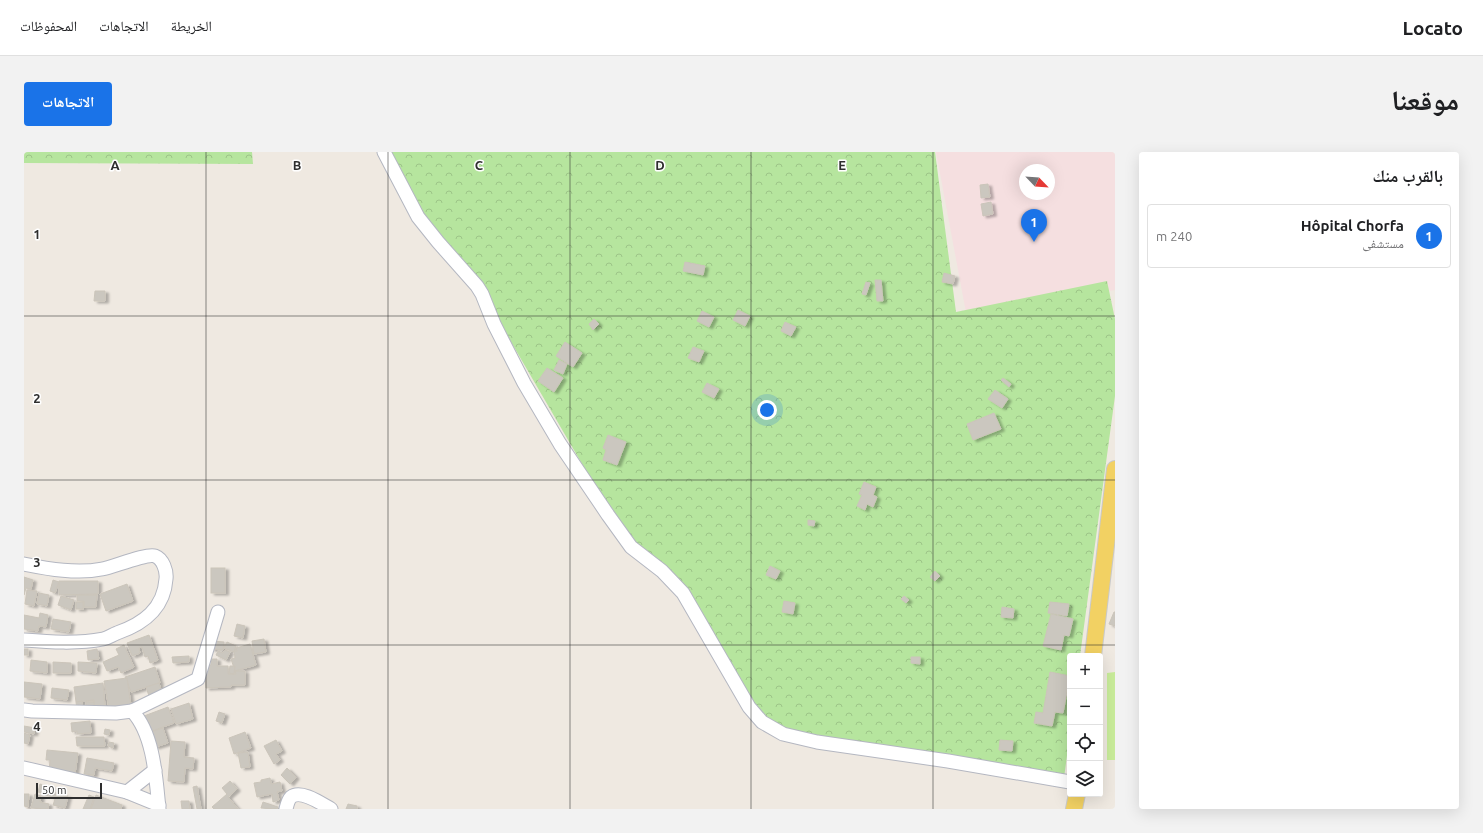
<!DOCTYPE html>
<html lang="ar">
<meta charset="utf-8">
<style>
:root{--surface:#fff;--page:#f2f2f2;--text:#202124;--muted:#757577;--line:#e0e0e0;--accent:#1a73e8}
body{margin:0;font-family:Ubuntu,"Noto Naskh Arabic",sans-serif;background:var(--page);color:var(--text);direction:rtl}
.controls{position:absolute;right:12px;bottom:12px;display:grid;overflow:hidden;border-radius:4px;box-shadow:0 4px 16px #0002}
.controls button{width:36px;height:36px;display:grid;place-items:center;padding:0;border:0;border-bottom:1px solid var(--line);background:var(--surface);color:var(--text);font:20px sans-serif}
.compass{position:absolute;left:995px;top:12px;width:36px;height:36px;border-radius:50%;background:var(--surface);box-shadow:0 4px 16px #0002;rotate:115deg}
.scale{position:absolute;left:12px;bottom:10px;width:66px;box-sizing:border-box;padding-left:4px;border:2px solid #2e2e2e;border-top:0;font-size:11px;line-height:14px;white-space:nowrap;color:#2e2e2e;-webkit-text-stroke:3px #fff;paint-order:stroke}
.you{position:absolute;left:743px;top:258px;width:14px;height:14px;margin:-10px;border:3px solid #fff;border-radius:50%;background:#1a73e8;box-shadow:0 0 0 6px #1a73e833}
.badge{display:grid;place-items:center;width:26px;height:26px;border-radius:50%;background:var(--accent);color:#fff;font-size:13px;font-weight:700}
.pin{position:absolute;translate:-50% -33px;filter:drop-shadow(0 1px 2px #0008)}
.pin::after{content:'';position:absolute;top:21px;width:14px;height:12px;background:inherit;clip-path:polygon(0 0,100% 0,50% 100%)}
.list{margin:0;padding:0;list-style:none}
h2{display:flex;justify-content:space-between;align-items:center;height:52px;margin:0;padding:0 16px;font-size:17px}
h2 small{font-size:13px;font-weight:400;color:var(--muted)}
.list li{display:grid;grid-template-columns:26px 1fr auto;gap:12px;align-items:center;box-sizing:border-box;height:64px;margin:0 8px 8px;padding:0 8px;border:1px solid var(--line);border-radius:4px}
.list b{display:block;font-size:15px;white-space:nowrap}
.list p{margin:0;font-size:13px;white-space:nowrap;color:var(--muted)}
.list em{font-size:13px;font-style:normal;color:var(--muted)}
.icon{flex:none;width:22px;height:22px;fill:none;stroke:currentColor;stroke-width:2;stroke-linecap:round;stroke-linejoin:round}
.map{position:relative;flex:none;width:1091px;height:657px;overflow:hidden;direction:ltr;border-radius:4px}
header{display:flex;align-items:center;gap:24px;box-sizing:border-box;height:56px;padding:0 20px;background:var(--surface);border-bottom:1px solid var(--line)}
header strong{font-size:19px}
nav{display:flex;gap:22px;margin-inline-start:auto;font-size:14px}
.intro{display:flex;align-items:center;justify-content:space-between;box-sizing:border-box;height:96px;padding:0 24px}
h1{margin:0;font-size:28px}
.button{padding:10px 18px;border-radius:4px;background:var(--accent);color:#fff;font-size:14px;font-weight:700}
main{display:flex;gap:24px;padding:0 24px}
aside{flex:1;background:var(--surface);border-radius:4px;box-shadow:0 4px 16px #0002}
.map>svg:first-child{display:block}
</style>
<header>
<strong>Locato</strong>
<nav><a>الخريطة</a><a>الاتجاهات</a><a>المحفوظات</a></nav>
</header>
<div class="intro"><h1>موقعنا</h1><a class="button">الاتجاهات</a></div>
<main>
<aside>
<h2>بالقرب منك<small></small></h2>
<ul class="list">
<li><span class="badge">1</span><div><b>Hôpital Chorfa</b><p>مستشفى</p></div><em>240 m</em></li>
</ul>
</aside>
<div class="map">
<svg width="1091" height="657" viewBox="0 0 1091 657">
<defs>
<pattern id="forest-crowns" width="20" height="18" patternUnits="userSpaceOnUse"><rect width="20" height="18" fill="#b6e59e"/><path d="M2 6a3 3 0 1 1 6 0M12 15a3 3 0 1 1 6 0" fill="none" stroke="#9dc588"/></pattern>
<filter id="shadow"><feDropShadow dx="3.5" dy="2" stdDeviation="1" flood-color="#0004"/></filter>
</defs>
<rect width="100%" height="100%" fill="#efe9e1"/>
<!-- medical -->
<path fill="#f5dfe0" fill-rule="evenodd" d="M912 0H1091V138L943 166ZM1001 18H1025V42H1001Z"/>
<!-- forest -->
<g fill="url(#forest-crowns)">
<polygon points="0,0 228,0 229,12 0,11"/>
<polygon points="365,0 911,0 932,160 1083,129 1091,167 1091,244 1056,504 1046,504 1046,581 1040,626 771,581 733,565 656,430 604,391 465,152 403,80"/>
</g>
<!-- pitch -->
<polygon fill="#c9ec9a" points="1091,520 1091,608 1083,608 1083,521"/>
<!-- building -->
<g fill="#cbc7bf" stroke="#cbc5ba" filter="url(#shadow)">
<polygon points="964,32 966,45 957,46 956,33"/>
<polygon points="967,50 969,62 959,64 957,52"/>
<polygon points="661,110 681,114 679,123 659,119"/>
<polygon points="920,121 931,124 929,132 918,130"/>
<polygon points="851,128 857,128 859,149 853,149"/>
<polygon points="842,130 846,131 842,143 838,142"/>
<polygon points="71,139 81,139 81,149 70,149"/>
<polygon points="714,158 726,164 721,174 709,168"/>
<polygon points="678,159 690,165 685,175 673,169"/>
<polygon points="570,167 575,172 569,178 565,172"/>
<polygon points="761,170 772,175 767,184 757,179"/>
<polygon points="541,190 558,201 549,215 532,204"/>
<polygon points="669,195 680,199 675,210 664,206"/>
<polygon points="535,208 543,212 539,222 530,218"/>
<polygon points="523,216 539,226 530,240 514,229"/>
<polygon points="979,226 987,232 985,235 977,228"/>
<polygon points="683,231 695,237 690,246 678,240"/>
<polygon points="971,238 984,247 978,256 964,247"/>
<polygon points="970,261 977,277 949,288 943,272"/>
<polygon points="584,283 602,290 593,313 579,308 582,298 579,296"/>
<polygon points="840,330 852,335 849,343 853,345 849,355 843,352 841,358 833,354 838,343 835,342"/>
<polygon points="784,368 791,369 790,374 784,373"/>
<polygon points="746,414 756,419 752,427 742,423"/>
<rect x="187" y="416" width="14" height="25"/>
<polygon points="911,419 916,424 911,429 906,425"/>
<polygon points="0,425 9,428 7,437 2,436 0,443"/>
<polygon points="29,428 35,430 31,441 26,439"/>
<polygon points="35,429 74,429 74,442 35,443"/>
<polygon points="103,432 109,449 82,459 76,442"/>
<polygon points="3,438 13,439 10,454 1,452"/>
<polygon points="15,441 25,443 23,454 13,452"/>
<polygon points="53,443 73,443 72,455 60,455 60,449 53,449"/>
<polygon points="37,444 50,448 47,458 34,453"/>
<polygon points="880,444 885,448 882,451 877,447"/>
<polygon points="760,449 771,451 769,462 758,460"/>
<rect x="52" y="450" width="7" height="7"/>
<polygon points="1026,450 1045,452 1043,464 1024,461"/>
<polygon points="978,455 990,457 989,466 977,465"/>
<polygon points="1090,460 1091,460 1091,474 1085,472"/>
<polygon points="16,461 24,463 22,475 15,474 14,479 0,477 0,463 15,466"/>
<polygon points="1027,462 1049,467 1045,484 1040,483 1037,498 1019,494"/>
<polygon points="29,467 47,470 45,480 27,477"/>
<polygon points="213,472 221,474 219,486 210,484"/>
<polygon points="125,483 134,508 126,511 124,504 121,505 118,495 115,496 116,501 108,504 103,491"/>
<polygon points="240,487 242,500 230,502 228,489"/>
<polygon points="188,489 200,490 199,498 187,497"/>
<polygon points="203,490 212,494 210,500 200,496"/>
<polygon points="226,492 232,513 211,519 207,507 211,506 210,499 213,499 212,496"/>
<polygon points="100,493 110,515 97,521 94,515 83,519 79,510 95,503 92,497"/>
<rect x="0" y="497" width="4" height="6"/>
<polygon points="73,497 75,507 64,508 63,499"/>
<polygon points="201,498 206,500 202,508 192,503 194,499 199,501"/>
<polygon points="165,504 165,510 149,511 148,505"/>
<polygon points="887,505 896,505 896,512 887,511"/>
<polygon points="187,507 193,507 193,514 204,514 204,522 212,522 211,519 221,519 221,533 207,533 207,535 182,536 181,513 187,513"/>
<polygon points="7,508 23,510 23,521 6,519"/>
<polygon points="29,510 47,511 47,521 29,521"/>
<polygon points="54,510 73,511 72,521 54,519"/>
<polygon points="206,514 211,514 210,522 205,521"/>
<polygon points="131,515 136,531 107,540 101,525"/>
<polygon points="1026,520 1046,524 1039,561 1031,560 1028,574 1010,571 1012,560 1019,561"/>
<polygon points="103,526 107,553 85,556 80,529"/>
<polygon points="0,530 18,532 16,547 0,545"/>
<polygon points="79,531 81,554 70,555 70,548 52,550 50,535"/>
<polygon points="135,531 138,540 125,544 122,535"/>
<polygon points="28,536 45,538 43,548 27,546"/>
<polygon points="58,549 59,557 53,558 52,550"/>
<rect x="62" y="550" width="8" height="8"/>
<polygon points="165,551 169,567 152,572 147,557"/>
<polygon points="144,555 150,571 125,580 120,564"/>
<polygon points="195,560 201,562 198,571 192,569"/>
<polygon points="66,569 67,581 53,582 53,579 48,580 47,571"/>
<polygon points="0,574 11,576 10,582 0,580"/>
<polygon points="139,576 144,591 131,595 126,580"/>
<polygon points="81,577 86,578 85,583 80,582"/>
<polygon points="221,580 227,596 210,602 205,586"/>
<polygon points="0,581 6,583 4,592 0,591"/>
<polygon points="52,585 80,585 81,594 53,594"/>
<polygon points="252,588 258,599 252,602 256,608 250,612 240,594"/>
<polygon points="976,588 989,589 988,599 975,598"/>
<polygon points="147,589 161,590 160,605 170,606 169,617 161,616 160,630 144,629"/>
<polygon points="85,590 90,591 89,596 84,594"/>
<polygon points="23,598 54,601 51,622 25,620 26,608 22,608"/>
<polygon points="224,600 226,615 217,616 214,601"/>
<polygon points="63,606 90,611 88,619 71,616 70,623 60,622"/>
<polygon points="263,616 272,625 266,632 257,623"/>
<polygon points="246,626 247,632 256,630 258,639 253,640 255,648 249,650 248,642 233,645 230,631 237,630 237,628"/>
<polygon points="206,629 213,637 204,645 214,657 190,657 188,655 203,642 198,636"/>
<polygon points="16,632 28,635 26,643 14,640"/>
<polygon points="173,634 177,657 173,657 169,635"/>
<polygon points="29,640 44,644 41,656 29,653 31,647 27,646"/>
<polygon points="0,642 5,642 4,655 0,654"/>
<polygon points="11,642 17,644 16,650 25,652 24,657 7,656"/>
<polygon points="65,643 70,645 66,657 59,657"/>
<polygon points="72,643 98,653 97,657 67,657"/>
<polygon points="157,649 165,649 166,657 158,657"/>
<polygon points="239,650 254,655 253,657 237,656"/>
<polygon points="324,652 333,654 333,657 322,657"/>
</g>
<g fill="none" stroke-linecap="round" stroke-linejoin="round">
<defs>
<g id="minor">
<polyline points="360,0 394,65 414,90 453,134 458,142 470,172 500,231 536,292 584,363 607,395 638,419 659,441 725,555 738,570 759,582 793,590 924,609 1046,630"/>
<path d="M0 412C25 417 53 422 78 417 89 415 123 401 131 404 139 407 143 419 142 427 140 457 119 472 93 481 88 483 84 486 79 487 54 492 25 490 0 488"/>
<path d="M0 558 8 559 92 561 108 559C130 582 132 627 135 657"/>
<polyline points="108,559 174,527 194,460"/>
<polyline points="0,616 103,640"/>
<polyline points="131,618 103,640 135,653"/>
<path d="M262 657C263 653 264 648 267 645 277 637 298 652 307 657"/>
</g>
<g id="major">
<polyline points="1069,504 1091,317"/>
<polyline points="1050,657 1053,642"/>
</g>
</defs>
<!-- minor casing -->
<use href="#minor" stroke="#b4b7c1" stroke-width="15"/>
<!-- major casing -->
<use href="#major" stroke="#c9c9c9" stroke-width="18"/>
<!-- minor -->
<use href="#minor" stroke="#fff" stroke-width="13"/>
<!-- major -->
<use href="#major" stroke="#f2d163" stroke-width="16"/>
</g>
<!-- grid -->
<path fill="none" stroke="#2e2e2e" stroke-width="1" stroke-opacity="0.55" d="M182 0V657M364 0V657M546 0V657M727 0V657M909 0V657M0 164H1091M0 328H1091M0 493H1091"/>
<g font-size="13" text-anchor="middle" font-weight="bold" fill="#2e2e2e" stroke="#fff" stroke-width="3" stroke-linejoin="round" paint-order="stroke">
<text x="91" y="18">A</text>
<text x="273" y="18">B</text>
<text x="455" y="18">C</text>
<text x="636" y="18">D</text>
<text x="818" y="18">E</text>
<text x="13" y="87">1</text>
<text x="13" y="251">2</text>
<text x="13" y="415">3</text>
<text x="13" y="579">4</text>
</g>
</svg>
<div class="controls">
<button>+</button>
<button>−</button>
<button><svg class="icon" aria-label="locate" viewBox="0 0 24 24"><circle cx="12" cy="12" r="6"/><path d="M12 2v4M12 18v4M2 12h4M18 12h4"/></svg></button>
<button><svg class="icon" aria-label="layers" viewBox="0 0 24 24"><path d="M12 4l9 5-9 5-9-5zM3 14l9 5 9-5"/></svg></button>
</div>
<svg class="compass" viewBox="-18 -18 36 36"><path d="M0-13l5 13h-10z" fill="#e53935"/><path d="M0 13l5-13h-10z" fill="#757577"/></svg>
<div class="scale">50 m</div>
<div class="you"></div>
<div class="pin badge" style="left:1010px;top:90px">1</div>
</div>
</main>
